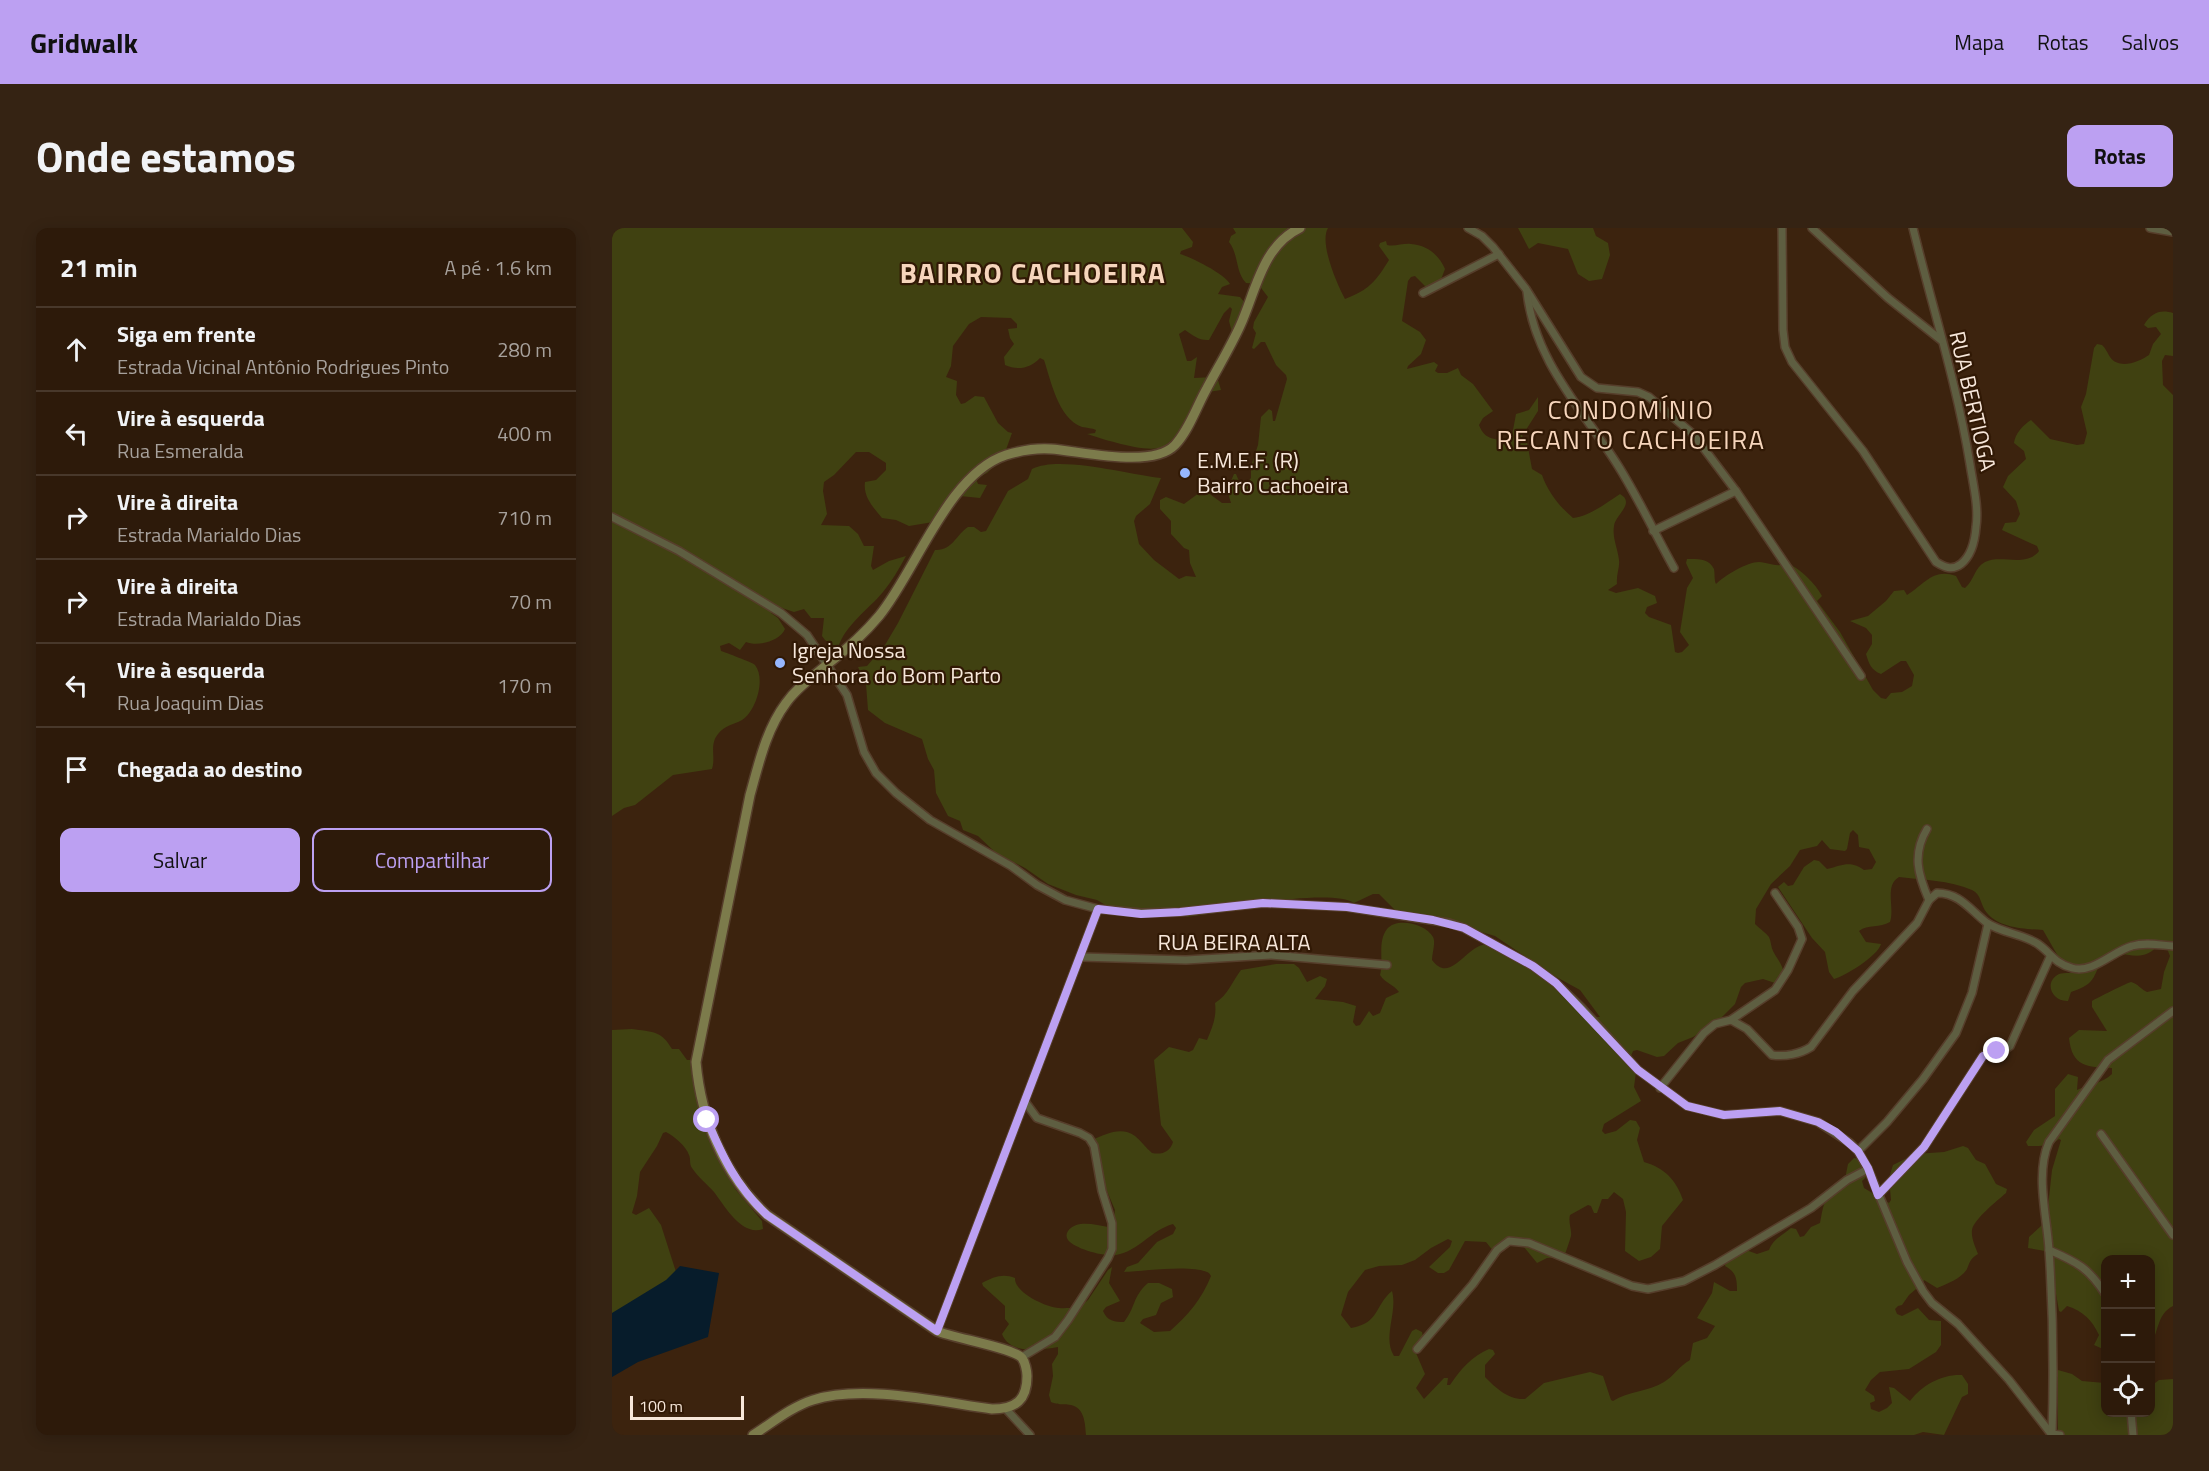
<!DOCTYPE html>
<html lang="pt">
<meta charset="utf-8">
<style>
:root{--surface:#2d1a0a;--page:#352313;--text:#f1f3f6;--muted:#a7a19c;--line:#48382b;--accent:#bca0f2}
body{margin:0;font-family:"Titillium Web",sans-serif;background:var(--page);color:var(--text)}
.controls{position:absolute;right:18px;bottom:18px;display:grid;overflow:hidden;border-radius:12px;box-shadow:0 3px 15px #0003}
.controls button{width:54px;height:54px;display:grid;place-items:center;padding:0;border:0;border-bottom:2px solid var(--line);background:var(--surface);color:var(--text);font:30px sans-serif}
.scale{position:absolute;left:18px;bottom:15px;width:114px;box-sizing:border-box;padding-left:6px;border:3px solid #f7e7da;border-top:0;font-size:16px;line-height:21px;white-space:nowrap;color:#f7e7da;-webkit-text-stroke:4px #311905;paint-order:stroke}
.stop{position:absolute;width:18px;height:18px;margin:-14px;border:4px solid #bca0f2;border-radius:50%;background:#fff}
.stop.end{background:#bca0f2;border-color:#fff;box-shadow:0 2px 6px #0008}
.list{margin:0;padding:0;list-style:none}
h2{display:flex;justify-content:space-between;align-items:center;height:78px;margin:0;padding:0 24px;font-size:26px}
h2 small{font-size:20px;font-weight:400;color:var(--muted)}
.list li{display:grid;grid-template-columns:39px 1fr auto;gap:18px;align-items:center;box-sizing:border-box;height:84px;padding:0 24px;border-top:2px solid var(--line)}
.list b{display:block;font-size:22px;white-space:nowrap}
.list p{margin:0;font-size:20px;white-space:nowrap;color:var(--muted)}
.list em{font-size:20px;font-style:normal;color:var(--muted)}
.actions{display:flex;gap:12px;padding:18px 24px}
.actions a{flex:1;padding:14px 0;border:2px solid var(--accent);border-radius:12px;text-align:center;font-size:21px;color:var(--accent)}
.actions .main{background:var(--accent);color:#111}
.icon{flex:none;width:33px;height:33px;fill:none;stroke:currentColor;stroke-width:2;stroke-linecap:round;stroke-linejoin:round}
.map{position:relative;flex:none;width:1561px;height:1207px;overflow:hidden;border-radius:12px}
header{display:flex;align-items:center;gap:36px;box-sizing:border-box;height:84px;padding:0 30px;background:var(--accent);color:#111}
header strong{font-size:28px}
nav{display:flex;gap:33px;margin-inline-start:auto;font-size:21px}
.intro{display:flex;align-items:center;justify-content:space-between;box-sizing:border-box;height:144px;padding:0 36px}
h1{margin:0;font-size:42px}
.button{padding:15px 27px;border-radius:12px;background:var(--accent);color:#111;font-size:21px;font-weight:700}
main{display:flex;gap:36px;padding:0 36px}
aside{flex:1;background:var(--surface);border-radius:12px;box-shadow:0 3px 15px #0003}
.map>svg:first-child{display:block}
</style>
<header>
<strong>Gridwalk</strong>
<nav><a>Mapa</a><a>Rotas</a><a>Salvos</a></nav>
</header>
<div class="intro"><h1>Onde estamos</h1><a class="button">Rotas</a></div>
<main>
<aside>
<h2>21 min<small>A pé · 1.6 km</small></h2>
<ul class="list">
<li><svg class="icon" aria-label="ahead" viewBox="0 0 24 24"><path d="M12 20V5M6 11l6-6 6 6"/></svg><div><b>Siga em frente</b><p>Estrada Vicinal Antônio Rodrigues Pinto</p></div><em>280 m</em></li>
<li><svg class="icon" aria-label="left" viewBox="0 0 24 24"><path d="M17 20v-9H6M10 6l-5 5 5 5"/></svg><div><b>Vire à esquerda</b><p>Rua Esmeralda</p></div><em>400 m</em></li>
<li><svg class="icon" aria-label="right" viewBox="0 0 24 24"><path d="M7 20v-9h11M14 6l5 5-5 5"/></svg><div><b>Vire à direita</b><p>Estrada Marialdo Dias</p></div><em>710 m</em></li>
<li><svg class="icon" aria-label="right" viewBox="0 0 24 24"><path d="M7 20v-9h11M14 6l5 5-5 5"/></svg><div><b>Vire à direita</b><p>Estrada Marialdo Dias</p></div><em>70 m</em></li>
<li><svg class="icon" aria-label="left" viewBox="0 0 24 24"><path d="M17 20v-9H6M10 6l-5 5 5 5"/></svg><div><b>Vire à esquerda</b><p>Rua Joaquim Dias</p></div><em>170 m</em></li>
<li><svg class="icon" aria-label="arrive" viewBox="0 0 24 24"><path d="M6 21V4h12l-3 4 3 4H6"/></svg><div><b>Chegada ao destino</b></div></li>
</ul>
<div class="actions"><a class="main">Salvar</a><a>Compartilhar</a></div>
</aside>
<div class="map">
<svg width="1561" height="1207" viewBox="0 0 1561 1207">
<rect width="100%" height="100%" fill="#3c230e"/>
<!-- green -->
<g fill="#404111">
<path d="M0 0H570L581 14 580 19 569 23 568 26C579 29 613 46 618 56L610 59 606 66 628 69 633 75V101L626 112H622L617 93 620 81 618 79 612 85 597 112C588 113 580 107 573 102L567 106 575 133H579L585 129 582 150 602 149 606 152 609 162 590 165C580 182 570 207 552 218 538 227 491 211 475 206L483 205 484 202C480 200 475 200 470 199 446 190 439 153 432 132L428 130C419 140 406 143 393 137L392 129 402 116 398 110 396 101 405 100V96L399 90 369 89 357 96 341 118 339 138 334 149 345 153 344 167 349 176 353 175 363 168 372 169 386 195 396 204 400 205 391 230 375 245 364 251 366 256 375 257 368 270 348 268 333 289 321 294 297 298 284 292 270 290C261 279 251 269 253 254L264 252 274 242V235L257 224H244L222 247 212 254 211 263 215 286 209 297 237 298 246 306 252 318H262L259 338 261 342 277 333 294 328C287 341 280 353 271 364 256 382 233 397 226 420L213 412 210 408 212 390H199L192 381 182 384 167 379 159 385 166 390 173 401C168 413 146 419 134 414L128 422 117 415 108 418 109 423C112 424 142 435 143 437 154 451 144 483 130 492 121 497 113 497 106 506 97 517 104 529 100 541L61 547 23 577 12 580 0 588Z"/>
<path d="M621 0H716C707 15 725 56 733 71 757 62 764 53 777 32L767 18 768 15 774 13 775 17C783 19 791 15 799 16 815 17 827 27 833 41L828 54 815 60 803 48 799 49 796 53 790 93 808 104 814 112 809 126 796 138 795 141 822 134 826 137 823 143 826 145H835L846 140 849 147 861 156 881 183 871 190 867 197C873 213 884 211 899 213L904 186 917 182 926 169V183L910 208 915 214 920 241 930 247C936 264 947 278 961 290 978 288 994 275 1008 266 1024 275 1003 287 1002 298 1000 310 1006 321 1007 332 1008 339 1004 347 1005 356L996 362 1004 365 1026 360 1043 368 1045 375 1035 379 1033 385 1037 389 1059 397 1063 424 1066 425 1070 424 1077 417 1068 404 1075 360 1081 350 1074 335 1075 331C1085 331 1097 330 1102 341 1103 346 1102 352 1104 356 1112 348 1135 334 1147 334 1158 335 1165 340 1176 335 1189 342 1203 355 1210 368L1205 373 1228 404 1261 462 1269 470 1274 471 1279 465 1290 464 1300 458 1302 447 1294 433H1289L1269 446C1259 442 1257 436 1254 426L1260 416V407L1254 400 1238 393 1256 388 1274 373 1282 363 1292 362 1295 367C1313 356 1321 340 1344 348L1350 359 1353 360C1362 353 1362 340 1373 334 1389 326 1414 340 1427 323L1425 318 1390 302 1393 295 1404 294 1408 286 1404 273 1391 259 1396 248 1414 231 1412 223 1402 215C1403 206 1411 197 1419 192L1438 211 1465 217 1472 216 1475 205 1469 179 1474 166 1482 120 1485 116 1490 117C1494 121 1495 124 1498 129 1507 142 1527 134 1537 127L1541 116 1549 106 1544 99 1536 100 1532 97C1539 85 1548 81 1561 85V128L1553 127 1550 133 1551 157 1561 167V1078C1545 1086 1547 1103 1539 1116L1538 1032H1494L1493 1122 1482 1117 1487 1107C1480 1092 1471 1083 1455 1078L1449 1084 1447 1083 1443 1060 1441 1028 1433 1023 1416 1020 1417 1009 1429 998 1435 988 1440 942 1449 912 1447 911C1437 919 1429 918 1416 918L1414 914 1422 902 1443 888V861L1456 846 1466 849 1465 862C1477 856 1491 855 1500 846V840C1475 839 1460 839 1457 810L1467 802 1495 803 1480 779V773C1483 771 1517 754 1519 754 1525 755 1530 762 1535 764L1549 761 1552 744 1558 728 1552 713 1549 714C1530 738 1518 722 1494 727 1479 746 1488 755 1459 764L1456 773C1440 774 1431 754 1447 746 1452 744 1461 746 1466 744L1447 730 1431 702C1413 701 1387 700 1375 685 1368 677 1370 667 1360 662 1337 652 1311 652 1287 649 1272 658 1283 679 1278 694 1268 700 1256 696 1247 703L1254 714 1269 716C1266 728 1233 748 1222 751L1217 744 1213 724 1200 710 1166 659 1172 654 1176 658 1181 657 1192 639 1202 632 1207 633 1215 641C1231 637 1238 632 1252 642L1260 641 1264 634 1257 621 1247 619 1246 607 1241 602 1238 605 1235 621 1233 623 1218 621 1210 612 1205 618 1188 622 1178 638 1159 656 1144 681 1143 696C1147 700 1154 705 1157 709 1159 713 1159 719 1161 723 1167 735 1180 746 1163 755L1151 751 1133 755 1129 759 1123 776 1103 796 1081 809 1066 815 1052 828 1045 829 1025 822 1021 823 1019 828 1024 844 1022 859 1029 873 992 896 990 903 993 906 1004 903 1018 892 1024 893 1028 900 1025 912 1032 934C1053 940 1064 952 1071 972L1050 998 1048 1021 1039 1029 1027 1033 1013 1023 1014 984 1011 971 1002 964 996 971H990L985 985H982L979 978 976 977 958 987C956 994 960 1002 959 1008 957 1015 954 1023 952 1029L935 1030 925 1035 912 1019 903 1013 882 1024 874 1014 853 1013 837 1042 832 1045H826L817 1039 838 1019 840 1013 836 1011 819 1020 803 1032 790 1037 767 1038 753 1042 736 1064 729 1087 739 1100C768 1095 762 1078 780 1063 786 1084 770 1109 782 1128H787L800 1103 804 1101 810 1104 811 1109 804 1125 813 1146 804 1160 812 1171 832 1150H836L835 1157H838C848 1142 860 1128 877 1121L881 1122 883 1126 873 1137V1149C884 1160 896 1172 913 1171L932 1155 978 1144 991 1148 999 1172 1001 1173C1016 1163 1036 1164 1052 1154 1062 1148 1067 1138 1078 1132L1081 1115 1095 1110 1103 1098 1085 1090 1100 1065 1102 1054 1118 1063H1125C1125 1050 1124 1044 1113 1038L1114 1033 1134 1022 1145 1026 1157 1022C1162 1010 1170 1008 1179 1000L1184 1001 1188 1009 1192 1008 1199 999 1208 995C1212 975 1211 969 1231 961L1236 936 1242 930 1253 932 1261 939 1259 944 1250 953 1252 960 1277 975 1279 972 1277 950 1281 937 1303 926 1332 924 1351 918 1356 920 1364 932 1373 936 1384 956 1395 961 1394 965C1385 973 1362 991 1360 1002 1359 1010 1363 1018 1366 1026 1359 1030 1358 1033 1355 1041 1350 1050 1335 1056 1325 1060L1312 1052 1311 1055 1297 1067 1290 1077 1286 1078 1283 1081 1285 1086 1290 1088 1306 1080 1317 1092 1329 1093V1117L1324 1124 1297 1141 1268 1144 1259 1152 1253 1162 1262 1168 1263 1173 1258 1175 1259 1181 1267 1184 1275 1180 1280 1175 1277 1159 1282 1160 1298 1173C1310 1157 1330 1146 1350 1147L1356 1156V1166L1350 1169 1332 1207 1311 1204 1302 1207H474C473 1196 473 1180 459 1177 451 1175 450 1178 439 1174L437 1167 441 1148 440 1136 446 1126V1119C429 1122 398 1127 390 1106L397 1096 393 1091V1078L371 1058 370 1055C381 1049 391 1045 403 1050 402 1064 433 1079 447 1080 453 1081 459 1079 465 1081L476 1072 496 1042 500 1039 497 1055 508 1073 494 1079 491 1083C495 1093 503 1094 512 1094 524 1079 520 1069 536 1055H547L560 1061 561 1069 549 1075 544 1087 531 1091 528 1095 542 1104 558 1103C576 1087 590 1071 599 1048L597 1045C581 1036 532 1043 512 1044L515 1039 526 1035 545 1014 561 1006 564 1000 561 996C539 1002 527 1023 504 1027 493 1029 463 1021 456 1012 454 1009 454 1006 456 1003 465 991 484 997 496 999L501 994 503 982 492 956 480 912C494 906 509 898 523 908 529 913 534 920 540 925 550 927 558 924 561 914L549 897 542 832 557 819 577 824 581 822 587 810 595 812C600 800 605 789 603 775 616 767 620 754 629 742L664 736H682L687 740 695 754 708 748 715 751 713 758 703 771 731 774 744 778 741 794 744 798 748 797 757 783 761 788 768 785 774 770 787 764C781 756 773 755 768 747 772 733 765 714 775 701 785 689 814 696 821 709 824 715 820 725 820 732 839 758 856 714 875 717 882 719 889 724 895 728 928 746 954 766 983 789H988L968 762 939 746 883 708 841 696 801 691 784 683 767 666H761L742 675C730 665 676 671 659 673 649 671 641 674 633 681L574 689 576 687 574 684 532 685 497 679 485 672 464 667 436 656 413 640 384 625 366 608 351 602 348 593 336 588 324 565 322 542 316 531 310 511 273 495 256 482 254 456 246 439 255 438 273 417 286 395 323 322C340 323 344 307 356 299H362L369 304 374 303 396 263 416 251 420 241C448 227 517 247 549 250L538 276 524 288 522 293 527 316 542 332 567 351 574 348 584 349 578 335 577 322 572 320 559 306V293L548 281V272L554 269 572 276 587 265 595 264 610 275H619L615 262 622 246H624L629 258 633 257 639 250V238L646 217 649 189 657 181 660 183 661 193H663L675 151 674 147 664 137 653 114H649L642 121 640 120 644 105 641 100 642 94 656 69 646 56 634 55C623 43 627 27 617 14L619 8 624 5Z"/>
<polygon points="906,0 981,0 984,8 996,15 998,27 990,51 977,53 966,46 956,21 926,15 917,21"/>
<path d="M20 801C40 804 49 802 60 821H67L75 832H79L86 873 104 914 110 938 124 962 150 993 151 1001C130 1009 112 977 102 964 95 956 86 949 80 940 77 936 79 931 77 927 74 918 62 908 54 904L51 905 45 918 28 944 25 968 20 985 24 987 37 980 49 997 64 1044 0 1106V802Z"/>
<polygon points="1446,1142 1460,1146 1470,1153 1493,1155 1494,1184 1538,1184 1539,1158 1547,1152 1561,1151 1561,1207 1446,1207"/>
</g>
<!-- water -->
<polygon fill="#071c2b" points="68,1038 107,1045 96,1109 26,1134 0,1149 0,1085 54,1052"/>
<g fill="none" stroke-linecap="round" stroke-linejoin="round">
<defs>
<g id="street">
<polyline points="856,0 870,8 881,19 914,61 969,149 985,160 1026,164 1037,169 1081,206 1124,263 1249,448"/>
<path d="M1170 0 1171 102 1173 119 1180 134 1251 223 1324 334C1332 339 1340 343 1349 336 1359 328 1363 312 1364 299 1367 279 1361 256 1358 236 1345 156 1320 78 1301 0"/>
<polyline points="1200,0 1276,70 1329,112"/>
<polyline points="1538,0 1561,4"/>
<path d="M915 64C922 132 970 181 1005 236 1026 269 1043 306 1062 340"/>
<polyline points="811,65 887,26"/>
<polyline points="0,289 67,323 169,385 195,407 235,467 252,524 264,545 284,565 318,592 399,638 425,657 453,672 486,681 529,685 568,684 651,675 735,679 837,695 852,700 921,738 944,755 969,779 1026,842 1075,878 1112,887 1168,883 1206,894 1238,915 1246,923 1256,941 1295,1034 1311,1063 1320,1075 1346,1096 1397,1152 1440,1207"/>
<polyline points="1041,303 1124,263"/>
<path d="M1317 672 1325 665C1348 665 1358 682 1375 695 1390 705 1411 706 1426 716 1439 725 1442 735 1460 740 1481 746 1501 723 1520 718 1533 714 1547 717 1561 718"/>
<polyline points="468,729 574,732 659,727 775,737"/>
<path d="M1119 792 1135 801 1160 827C1173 829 1188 826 1199 819L1241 763 1305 695 1317 672C1306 647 1300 626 1315 601"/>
<polyline points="1048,860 1092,805 1103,796 1119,792 1163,762 1176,742 1190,711 1186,699 1163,665"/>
<polyline points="1489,906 1561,1007"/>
<polyline points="1246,923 1275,894 1311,851 1344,805 1360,765 1376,696"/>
<path d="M1266 967 1312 919 1371 828C1380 822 1390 825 1398 818L1438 729"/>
<path d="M1437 1022C1465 1034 1477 1040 1494 1067"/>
<polyline points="325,1103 486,681"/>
<polyline points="805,1121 861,1056 885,1022 897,1013 917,1015 1020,1058 1036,1061 1072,1053 1103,1037 1199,980 1235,952 1256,941"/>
<polyline points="410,1129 443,1109 456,1092 496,1030 500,1021 500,995 490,963 482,918 477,910 468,905 425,890 414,875"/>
<polyline points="394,1181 418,1207"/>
<polyline points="1519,1184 1521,1207"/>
<path d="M1448 1207 1440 1206C1442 1145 1441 1083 1437 1022 1435 988 1423 946 1437 914L1496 832 1561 783"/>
</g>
<path id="secondary" d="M141 1207C160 1195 179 1179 201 1172 251 1156 328 1174 380 1181 404 1181 415 1172 415 1148 415 1143 413 1134 410 1130 402 1120 341 1110 325 1103L155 987C112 948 89 891 84 834L138 567C147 535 154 502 174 475 185 459 202 448 217 435 235 421 252 406 267 388 304 343 336 246 394 227 407 223 424 220 439 221 469 223 540 241 563 217 577 202 584 180 594 162 605 141 618 120 628 98 644 63 650 18 688 0"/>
</defs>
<!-- street casing -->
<use href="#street" stroke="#563e2b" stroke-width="10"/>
<!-- secondary casing -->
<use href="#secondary" stroke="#563e2b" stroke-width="12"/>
<!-- street -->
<use href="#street" stroke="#5e5e41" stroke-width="7"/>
<!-- secondary -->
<use href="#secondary" stroke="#7c7b4b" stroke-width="9"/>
</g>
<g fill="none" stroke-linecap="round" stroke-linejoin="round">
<!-- route -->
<path stroke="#bca0f2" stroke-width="8" d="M95 892C111 930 125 959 155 987L325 1103 486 681 529 686 568 684 651 675 735 679 821 692 852 700 921 738 944 755 1026 842 1075 878 1112 887 1168 883 1206 894 1224 904 1246 923 1256 940 1266 967 1312 919 1371 828 1385 823"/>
</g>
<!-- markers -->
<g fill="#96b6fd" stroke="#311905" stroke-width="2">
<circle cx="573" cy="245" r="6"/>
<circle cx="168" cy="435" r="6"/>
</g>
<g text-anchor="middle" stroke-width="4.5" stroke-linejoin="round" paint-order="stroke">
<!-- street labels -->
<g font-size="22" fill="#f7e7da" stroke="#311905">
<text transform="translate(1361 173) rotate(77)" y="8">RUA BERTIOGA</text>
<text x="622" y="722">RUA BEIRA ALTA</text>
</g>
<!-- poi labels -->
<g font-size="22" fill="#f7e7da" stroke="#311905" text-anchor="start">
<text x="585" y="240">E.M.E.F. (R)<tspan x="585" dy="25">Bairro Cachoeira</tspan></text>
<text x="180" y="430">Igreja Nossa<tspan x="180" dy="25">Senhora do Bom Parto</tspan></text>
</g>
<!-- quarter labels -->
<g font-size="26" letter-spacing="1.5" fill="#f6d5bc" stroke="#311905">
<text x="1019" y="191">CONDOMÍNIO<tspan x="1019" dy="30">RECANTO CACHOEIRA</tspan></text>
</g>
<!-- district labels -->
<g font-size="28" font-weight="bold" letter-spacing="1.5" fill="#f6d5bc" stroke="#311905">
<text x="421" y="55">BAIRRO CACHOEIRA</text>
</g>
</g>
</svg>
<div class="controls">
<button>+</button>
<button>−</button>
<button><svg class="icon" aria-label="locate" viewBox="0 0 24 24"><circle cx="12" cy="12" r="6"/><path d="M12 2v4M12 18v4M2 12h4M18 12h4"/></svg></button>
</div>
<div class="scale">100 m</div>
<div class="stop" style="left:95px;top:892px"></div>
<div class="stop end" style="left:1385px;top:823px"></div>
</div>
</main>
